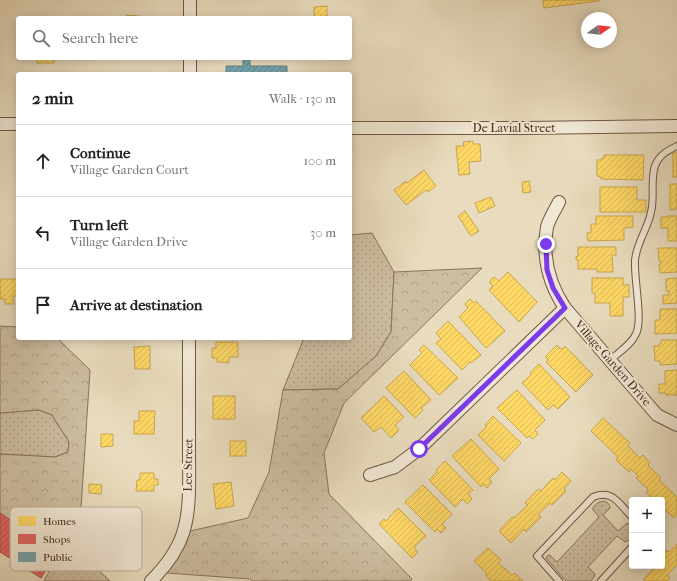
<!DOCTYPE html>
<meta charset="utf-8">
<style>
:root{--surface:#fff;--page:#f2f2f2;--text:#202124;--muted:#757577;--line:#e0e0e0}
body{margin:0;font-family:"IM FELL French Canon",serif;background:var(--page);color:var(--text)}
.controls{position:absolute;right:12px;bottom:12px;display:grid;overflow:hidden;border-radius:4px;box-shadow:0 2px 10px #0003}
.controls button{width:36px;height:36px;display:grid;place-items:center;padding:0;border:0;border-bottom:1px solid var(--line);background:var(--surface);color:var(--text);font:20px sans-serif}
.compass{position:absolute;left:581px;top:12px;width:36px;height:36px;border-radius:50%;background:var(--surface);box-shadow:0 2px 10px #0003;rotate:76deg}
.stop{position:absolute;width:12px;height:12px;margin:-9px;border:3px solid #7c3aed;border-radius:50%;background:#fff}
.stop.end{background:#7c3aed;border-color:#fff;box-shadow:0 1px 4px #0008}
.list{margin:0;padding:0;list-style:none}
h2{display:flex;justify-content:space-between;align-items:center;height:52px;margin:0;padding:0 16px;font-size:17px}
h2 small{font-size:13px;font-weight:400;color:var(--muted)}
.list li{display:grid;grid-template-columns:26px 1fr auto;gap:12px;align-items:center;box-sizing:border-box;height:72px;padding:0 16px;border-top:1px solid var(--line)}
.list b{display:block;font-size:15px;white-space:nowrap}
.list p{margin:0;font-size:13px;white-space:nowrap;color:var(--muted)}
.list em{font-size:13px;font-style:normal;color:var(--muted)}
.icon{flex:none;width:22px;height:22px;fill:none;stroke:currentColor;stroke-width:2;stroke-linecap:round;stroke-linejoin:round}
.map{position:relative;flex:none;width:677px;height:581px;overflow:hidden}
.search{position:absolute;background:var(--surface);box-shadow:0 2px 10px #0003;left:16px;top:16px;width:336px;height:44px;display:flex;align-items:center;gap:10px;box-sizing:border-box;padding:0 14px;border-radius:4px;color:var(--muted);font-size:15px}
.panel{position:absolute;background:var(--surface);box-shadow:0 2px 10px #0003;left:16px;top:72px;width:336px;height:268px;border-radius:4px}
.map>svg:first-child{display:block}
</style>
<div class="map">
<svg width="677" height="581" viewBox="0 0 677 581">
<defs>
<pattern id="grass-dots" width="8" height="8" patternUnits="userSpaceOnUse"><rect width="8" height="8" fill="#cdbea2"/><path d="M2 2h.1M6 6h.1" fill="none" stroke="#b1a38b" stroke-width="1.8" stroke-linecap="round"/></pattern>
<pattern id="forest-crowns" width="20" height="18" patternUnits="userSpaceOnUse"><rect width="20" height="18" fill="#cdbea2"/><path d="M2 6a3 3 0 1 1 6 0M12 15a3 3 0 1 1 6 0" fill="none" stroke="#b1a38b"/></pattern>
<pattern id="homes-hatch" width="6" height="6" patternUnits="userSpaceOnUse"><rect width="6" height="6" fill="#ffd966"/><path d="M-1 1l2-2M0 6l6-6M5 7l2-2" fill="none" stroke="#dcba58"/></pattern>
<pattern id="shops-hatch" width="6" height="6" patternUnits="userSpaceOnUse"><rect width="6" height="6" fill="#e06666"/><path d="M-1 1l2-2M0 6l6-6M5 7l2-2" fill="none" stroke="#b75453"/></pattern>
<pattern id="public-hatch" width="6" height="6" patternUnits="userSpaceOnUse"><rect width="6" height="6" fill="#76a5af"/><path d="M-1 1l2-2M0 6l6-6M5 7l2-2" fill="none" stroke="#63878d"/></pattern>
</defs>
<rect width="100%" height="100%" fill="#e9dcbe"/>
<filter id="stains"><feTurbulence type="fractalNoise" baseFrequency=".005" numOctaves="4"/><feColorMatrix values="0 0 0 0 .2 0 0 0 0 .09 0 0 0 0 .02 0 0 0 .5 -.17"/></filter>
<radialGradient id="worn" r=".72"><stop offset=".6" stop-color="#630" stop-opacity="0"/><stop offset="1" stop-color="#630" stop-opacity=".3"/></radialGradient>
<!-- grass -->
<g fill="url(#grass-dots)" stroke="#89745d">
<polygon points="372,233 394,272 391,332 376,356 338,389 283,390 304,338 350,338 350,235"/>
<polygon points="39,410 52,415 69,442 68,452 55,457 0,454 0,413"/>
<path d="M604 501C608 503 610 504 610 508L603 515 618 531 626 524 629 523C635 529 633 540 625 542L617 536 588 567 595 574 594 577 591 581H566L546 558 547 556 550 555 557 562 599 517 593 510V508C596 503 599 502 604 501Z"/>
<polygon points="58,551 66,554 78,551 110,581 44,581 49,572 46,570"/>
</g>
<!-- forest -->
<g fill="url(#forest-crowns)" stroke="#89745d">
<path d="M482 268 344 403 324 453 329 494 412 579 410 581H252L250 579 167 573C177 559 186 548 190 531L248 518 269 472 283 390 338 389 376 356 391 332 394 272Z"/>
<polygon points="0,326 18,327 18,338 57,338 90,370 81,509 66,540 78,551 66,554 58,551 0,519 0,454 55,457 68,452 69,442 52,415 39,410 0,413"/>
</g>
<!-- homes -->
<g fill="url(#homes-hatch)" stroke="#c7a54f">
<polygon points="543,0 599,0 599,1 544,8"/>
<polygon points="327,6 327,16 314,17 314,7"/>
<polygon points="126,15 139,16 139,18 126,18"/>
<rect x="37" y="58" width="17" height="5"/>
<polygon points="473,141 473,144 480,144 481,161 469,162 470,174 459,175 456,146 464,146 463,142"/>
<rect x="673" y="153" width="4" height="24"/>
<polygon points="604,155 644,155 643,180 601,179 601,177 597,176 597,160 602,160 602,158 604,158"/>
<polygon points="424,170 436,186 428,192 426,190 406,205 394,190 406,181 407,183"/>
<polygon points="529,181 531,192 523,193 522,182"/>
<polygon points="670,184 677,184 677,209 670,210"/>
<polygon points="600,187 637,187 637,200 646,200 646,212 600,212"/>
<polygon points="491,197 495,206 479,213 475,203"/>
<polygon points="465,211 479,231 471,236 458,216"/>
<polygon points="596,216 633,216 633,227 624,228 624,240 588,241 587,233 591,233 591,224 596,224"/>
<polygon points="668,216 677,216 677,241 668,241 668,228 661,228 661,217 668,217"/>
<polygon points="578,247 616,247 616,255 612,255 613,272 597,272 597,269 578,269 578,260 576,260 576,257 578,256"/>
<polygon points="658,248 677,248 677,272 660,273 659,264 661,264 661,261 659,261"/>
<polygon points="508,272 537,302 519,322 489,290 493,286 489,282 494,277 499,281"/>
<polygon points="592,278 623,278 623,285 629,285 629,297 623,297 623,316 610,316 610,303 595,303 595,293 592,293"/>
<polygon points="677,278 677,303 663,304 663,295 669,295 669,291 666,291 666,279"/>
<polygon points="0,279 18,279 18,296 13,296 14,304 5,304 5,299 0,299"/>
<polygon points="470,299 474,303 476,301 505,331 486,348 459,317 468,308 465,304"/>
<polygon points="660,309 677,309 677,333 655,334 655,320 660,320"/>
<polygon points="448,321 481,355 471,363 470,362 462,370 436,343 441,339 436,333"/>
<polygon points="661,340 677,340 677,364 660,365 660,361 655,361 654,346 659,346 659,344 661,344"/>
<polygon points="216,342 238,342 238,357 229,357 229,363 217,362 217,358 212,358 212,348 216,348"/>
<polygon points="424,345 458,378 439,395 410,365 422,353 419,350"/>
<polygon points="557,345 560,349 561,348 563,349 565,346 593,375 576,392 546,362 549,360 545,357"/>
<polygon points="150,346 150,369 135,369 134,347"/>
<polygon points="539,364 570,397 558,409 553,405 548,410 522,383 531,375 530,373"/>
<polygon points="677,370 677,395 666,395 666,393 659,393 659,384 665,384 665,371"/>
<polygon points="404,371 431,400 421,408 423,410 415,418 386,388"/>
<polygon points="517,390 545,420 535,430 538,434 533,439 529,436 527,438 497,408"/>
<rect x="213" y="396" width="22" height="23"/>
<polygon points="384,396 404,417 395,425 399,430 391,438 381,427 374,432 361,418"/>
<polygon points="139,411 155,411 154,434 134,434 134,421 139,421"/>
<polygon points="493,416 521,443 504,461 478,435 487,426 485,425"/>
<polygon points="603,418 630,443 628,446 640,458 643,455 650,463 648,465 661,478 659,480 677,497 677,514 674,518 662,507 662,500 654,500 646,492 648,489 636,478 638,476 631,469 629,472 616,460 618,457 591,431"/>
<polygon points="101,434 113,434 113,446 101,447"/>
<polygon points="471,439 499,469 489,479 492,482 487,488 484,484 481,487 452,456"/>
<rect x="230" y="441" width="16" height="15"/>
<polygon points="445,461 473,490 468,494 472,499 467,504 463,499 455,507 429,480 437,472 436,470"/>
<polygon points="562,472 571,481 564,489 566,491 552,505 550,503 538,515 541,517 526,532 524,529 511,543 499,531 512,517 514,518 528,505 525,503 538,489 541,491 553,478 555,480"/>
<polygon points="140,473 154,473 154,479 158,479 158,485 154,485 154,491 136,491 137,480 140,480"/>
<polygon points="231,482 234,506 216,509 213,484"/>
<polygon points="89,484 102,485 101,494 89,493"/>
<polygon points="423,485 452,514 442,524 446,528 441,533 437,529 435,532 405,502"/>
<polygon points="398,508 426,536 414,547 418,552 412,558 379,524 384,519 386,521"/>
<polygon points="677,544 677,565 667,575 670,578 667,581 645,581 643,580 656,566 662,566 662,555 666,550 669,552"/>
<polygon points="488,548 501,560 498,563 512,575 514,573 523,581 491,581 486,576 487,574 474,561"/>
</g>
<!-- shops -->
<polygon fill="url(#shops-hatch)" stroke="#b2544f" points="0,513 58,551 41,578 0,552"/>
<!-- public -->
<polygon fill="url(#public-hatch)" stroke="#678082" points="243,58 250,58 250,66 287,66 287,74 226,74 226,66 243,66"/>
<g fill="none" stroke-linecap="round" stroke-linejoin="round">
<defs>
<g id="service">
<path d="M610 360C619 352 631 345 636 334 643 320 634 280 635 261 636 243 648 229 651 212 655 197 650 181 655 166 659 155 667 151 677 146"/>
<path d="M559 581 537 556 593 497C613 489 619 504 632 517"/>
<polyline points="601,581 632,547"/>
</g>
<g id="minor">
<polyline points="190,18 190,0"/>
<polyline points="190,74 190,58"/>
<polyline points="0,124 18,124"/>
<polyline points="350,128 525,128 677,126"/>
<path d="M559 202C555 210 549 219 547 227 542 256 549 284 565 308L657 415 677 425"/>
<polyline points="370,475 395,467 419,449 565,308"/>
<path d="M151 581C165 567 177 552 183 533 191 509 189 477 189 451 189 413 189 376 189 338"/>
</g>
</defs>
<!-- service casing -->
<use href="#service" stroke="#6e5742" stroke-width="8"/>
<!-- minor casing -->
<use href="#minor" stroke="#6e5742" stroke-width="14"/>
<!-- service -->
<use href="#service" stroke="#f1e8d5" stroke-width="6"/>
<!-- minor -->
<use href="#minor" stroke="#f1e8d5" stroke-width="12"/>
</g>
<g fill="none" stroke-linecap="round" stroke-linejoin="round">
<!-- route -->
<polyline stroke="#7c3aed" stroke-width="5" points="419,449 565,308 553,288 547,270 546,244"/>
</g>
<g text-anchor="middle" stroke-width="4" stroke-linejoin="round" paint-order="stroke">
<!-- street labels -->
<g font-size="12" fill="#452b18" stroke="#f1e8d5">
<text x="514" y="132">De Lavial Street</text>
<text transform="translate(613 363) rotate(49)" y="4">Village Garden Drive</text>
<text transform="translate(188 465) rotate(-89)" y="4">Lee Street</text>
</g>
</g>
<!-- legend -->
<rect x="10" y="507" width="132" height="64" rx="6" fill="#f1e8d5" stroke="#bdaf9c" stroke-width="1"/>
<rect x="18" y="516" width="18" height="10" fill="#ffd966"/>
<rect x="18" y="534" width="18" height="10" fill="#e06666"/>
<rect x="18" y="552" width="18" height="10" fill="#76a5af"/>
<g font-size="11" fill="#452b18">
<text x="43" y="525">Homes</text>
<text x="43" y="543">Shops</text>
<text x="43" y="561">Public</text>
</g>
<rect width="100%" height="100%" filter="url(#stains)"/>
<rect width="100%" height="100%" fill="url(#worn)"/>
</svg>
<div class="controls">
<button>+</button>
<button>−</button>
</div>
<svg class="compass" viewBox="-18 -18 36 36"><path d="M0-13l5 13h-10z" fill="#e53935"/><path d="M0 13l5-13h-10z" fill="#757577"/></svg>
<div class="stop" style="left:419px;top:449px"></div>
<div class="stop end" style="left:546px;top:244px"></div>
<div class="search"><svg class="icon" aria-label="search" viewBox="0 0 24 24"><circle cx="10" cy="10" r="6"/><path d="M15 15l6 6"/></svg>Search here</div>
<section class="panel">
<h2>2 min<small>Walk · 130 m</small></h2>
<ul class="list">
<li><svg class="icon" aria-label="ahead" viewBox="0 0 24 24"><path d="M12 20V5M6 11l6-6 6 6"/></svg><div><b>Continue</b><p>Village Garden Court</p></div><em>100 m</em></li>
<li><svg class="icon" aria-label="left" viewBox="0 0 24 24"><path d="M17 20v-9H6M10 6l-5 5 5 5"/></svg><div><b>Turn left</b><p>Village Garden Drive</p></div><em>30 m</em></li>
<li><svg class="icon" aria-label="arrive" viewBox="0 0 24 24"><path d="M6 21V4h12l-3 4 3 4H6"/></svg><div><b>Arrive at destination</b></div></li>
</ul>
</section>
</div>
